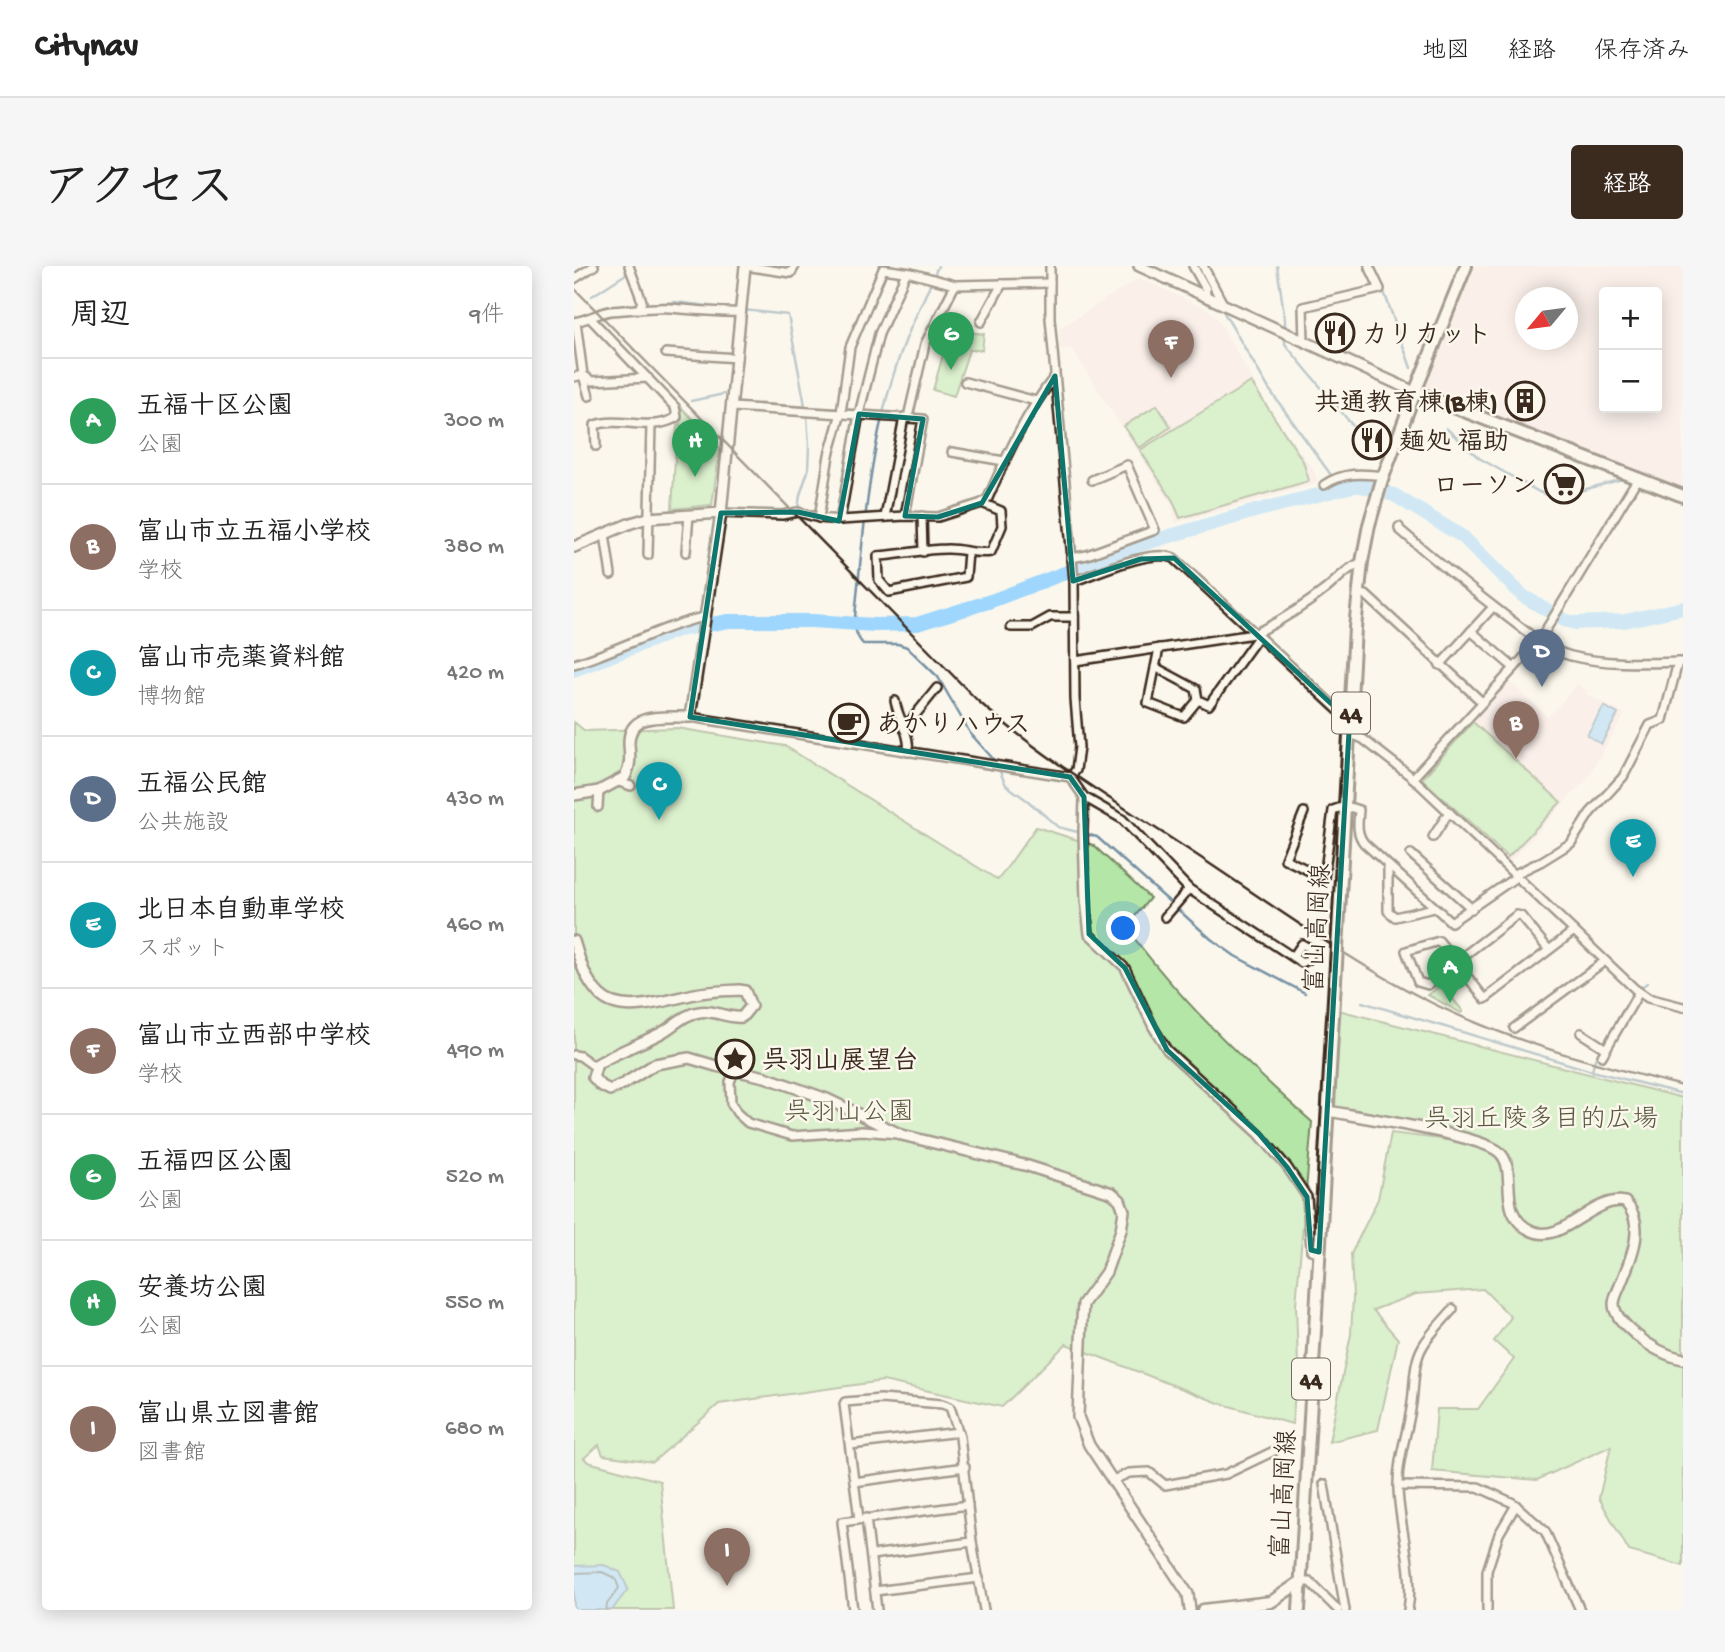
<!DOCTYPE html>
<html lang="ja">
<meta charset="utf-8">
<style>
:root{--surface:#fff;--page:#f6f6f6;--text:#222;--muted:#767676;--line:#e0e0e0;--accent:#3b2a1e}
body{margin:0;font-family:"Gochi Hand","Klee One",sans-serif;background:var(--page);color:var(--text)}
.controls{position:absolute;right:21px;top:21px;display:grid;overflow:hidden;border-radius:7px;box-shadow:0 4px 18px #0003}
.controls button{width:63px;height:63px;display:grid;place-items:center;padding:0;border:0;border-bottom:2px solid var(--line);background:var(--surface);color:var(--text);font:35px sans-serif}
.compass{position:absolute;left:941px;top:21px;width:63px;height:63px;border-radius:50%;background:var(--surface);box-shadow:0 4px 18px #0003;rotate:241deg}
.you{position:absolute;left:550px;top:663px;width:24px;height:24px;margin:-18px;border:5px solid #fff;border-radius:50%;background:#1a73e8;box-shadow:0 0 0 10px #1a73e833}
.badge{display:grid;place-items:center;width:46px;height:46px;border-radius:50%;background:var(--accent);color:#fff;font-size:23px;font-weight:700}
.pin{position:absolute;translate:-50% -58px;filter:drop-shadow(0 2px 4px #0008)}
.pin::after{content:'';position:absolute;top:37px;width:24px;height:21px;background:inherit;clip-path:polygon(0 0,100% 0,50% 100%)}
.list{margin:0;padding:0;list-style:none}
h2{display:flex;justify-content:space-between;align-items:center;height:91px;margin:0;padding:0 28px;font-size:30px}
h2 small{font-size:23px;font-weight:400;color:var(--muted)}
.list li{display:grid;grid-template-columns:46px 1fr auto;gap:21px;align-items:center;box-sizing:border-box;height:126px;padding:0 28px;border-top:2px solid var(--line)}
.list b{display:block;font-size:26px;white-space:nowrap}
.list p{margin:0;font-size:23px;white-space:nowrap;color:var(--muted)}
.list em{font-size:23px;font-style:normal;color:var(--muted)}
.map{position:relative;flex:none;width:1109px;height:1344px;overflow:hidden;border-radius:7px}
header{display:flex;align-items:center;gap:42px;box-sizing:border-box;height:98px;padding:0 35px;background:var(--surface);border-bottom:2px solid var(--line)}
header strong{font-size:33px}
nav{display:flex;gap:38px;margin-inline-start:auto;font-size:24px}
.intro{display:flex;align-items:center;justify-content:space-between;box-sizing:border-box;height:168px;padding:0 42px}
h1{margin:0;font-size:49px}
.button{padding:18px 32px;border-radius:7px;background:var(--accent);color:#fff;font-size:24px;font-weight:700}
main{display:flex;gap:42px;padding:0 42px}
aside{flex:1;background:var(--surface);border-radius:7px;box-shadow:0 4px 18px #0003}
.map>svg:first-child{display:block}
</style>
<header>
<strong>Citynav</strong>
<nav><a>地図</a><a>経路</a><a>保存済み</a></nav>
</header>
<div class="intro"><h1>アクセス</h1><a class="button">経路</a></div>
<main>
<aside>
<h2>周辺<small>9件</small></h2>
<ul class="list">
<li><span class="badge" style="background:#2e9e5b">A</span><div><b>五福十区公園</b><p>公園</p></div><em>300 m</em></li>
<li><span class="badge" style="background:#8d6e63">B</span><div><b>富山市立五福小学校</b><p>学校</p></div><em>380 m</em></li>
<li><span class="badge" style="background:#0f9aa8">C</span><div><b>富山市売薬資料館</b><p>博物館</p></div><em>420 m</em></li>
<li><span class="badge" style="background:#5c6f8a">D</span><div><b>五福公民館</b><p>公共施設</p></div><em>430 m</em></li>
<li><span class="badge" style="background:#0f9aa8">E</span><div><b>北日本自動車学校</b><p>スポット</p></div><em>460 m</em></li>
<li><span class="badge" style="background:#8d6e63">F</span><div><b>富山市立西部中学校</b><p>学校</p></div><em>490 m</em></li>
<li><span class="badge" style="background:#2e9e5b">G</span><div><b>五福四区公園</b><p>公園</p></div><em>520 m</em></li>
<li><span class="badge" style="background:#2e9e5b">H</span><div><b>安養坊公園</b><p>公園</p></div><em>550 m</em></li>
<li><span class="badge" style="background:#8d6e63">I</span><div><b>富山県立図書館</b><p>図書館</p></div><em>680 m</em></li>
</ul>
</aside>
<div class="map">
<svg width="1109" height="1344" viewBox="0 0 1109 1344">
<rect width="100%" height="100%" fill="#fbf7ec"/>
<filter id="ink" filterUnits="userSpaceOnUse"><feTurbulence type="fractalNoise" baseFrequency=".0143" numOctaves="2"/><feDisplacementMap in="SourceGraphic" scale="14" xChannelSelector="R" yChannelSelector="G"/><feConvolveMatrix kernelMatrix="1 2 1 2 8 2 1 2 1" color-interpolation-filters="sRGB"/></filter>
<g filter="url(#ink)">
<!-- built -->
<g fill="#f8e4e4" fill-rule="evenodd">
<path d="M899 0H1109V227L851 123ZM1030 26H1083V142H1030ZM951 32H993V74H951Z"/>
<polygon points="565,12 637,45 646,57 694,141 740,205 744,217 602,257 597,238 498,83 486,83 485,63"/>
<polygon points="933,414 974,451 1004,418 1013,425 1012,428 1051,448 1014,511 935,597 846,516 846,510"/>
</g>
<!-- green -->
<g fill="#b3e6a7" stroke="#778862" stroke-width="2">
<polygon points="376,64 410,68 408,84 395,84 380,130 359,124"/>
<polygon points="677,116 729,195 735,215 606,252 599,235 566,184"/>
<polygon points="583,139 597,161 565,182 550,160"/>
<polygon points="108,142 146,182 138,239 98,243 103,160 106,159"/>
<path d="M0 456 11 465 103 462 211 480 424 614 462 561 519 579 576 632 552 661C605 734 671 796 738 856L722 1039 724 1098 718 1158 645 1137 492 1078 428 1141 309 1115 145 1138 79 1196 29 1189 25 1179 10 1192 14 1196 86 1215 99 1344H0Z"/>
<polygon points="899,456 987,536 934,591 848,513"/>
<polygon points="867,719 889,745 887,747 854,729"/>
<polygon points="760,743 1109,832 1109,1300 1055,1285 1025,1232 1037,1180 963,1214 858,1205 863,1143 904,1143 940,1093 920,1075 937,1051 909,1023 842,1028 799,1044 824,1073 804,1164 755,1176 777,1068 779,1031 777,988 804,933 817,867 899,877 933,897 926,886 918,881 887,872 754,845"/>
</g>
<!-- water -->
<g fill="#9ed6fd" stroke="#7691a4" stroke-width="2">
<polygon points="1030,440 1044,448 1027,478 1013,469"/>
<polygon points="30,1299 46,1306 54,1323 38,1344 0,1344 0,1300"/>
</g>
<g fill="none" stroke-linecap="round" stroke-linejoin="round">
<!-- shore -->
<polyline stroke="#636f77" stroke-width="2" points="0,1307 28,1306 41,1312 45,1322 33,1338 32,1344"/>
<!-- stream -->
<g stroke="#7691a4" stroke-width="2.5">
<path d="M364 0C354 25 342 48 332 73 297 162 290 257 281 351 281 362 281 369 289 378H324L333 381 364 411 396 467 421 495 432 519 454 535 484 561 523 571 637 673 661 690 731 727"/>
<polyline points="623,0 641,31"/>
<polyline points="703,0 711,54 711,78 798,183 805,187"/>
<polyline points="808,20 837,102"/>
<polyline points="18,30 55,6"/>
<polyline points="70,39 101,36 160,43"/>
<polyline points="646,40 695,123 757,209 771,221"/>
<polyline points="170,44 214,49 233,150 235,179 234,205 226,229 223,250"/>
<polyline points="117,135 150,128"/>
<polyline points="872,162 905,192 965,226 981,232 1048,213"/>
<polyline points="1066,722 1073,717"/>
<polyline points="788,736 1018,805 1109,828"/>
<polyline points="1018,805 1021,793 1059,726"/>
</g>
<!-- river -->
<polyline stroke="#9ed6fd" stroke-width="14" points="0,404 104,364 155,355 238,355 301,359 343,358 417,335 562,280 681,245 783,219 820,229 889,271 949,330 990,354 1001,357 1051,355 1109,342"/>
<defs>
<g id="minor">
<polyline points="55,0 68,35 65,43"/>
<polyline points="171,0 217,7 221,0"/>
<polyline points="476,0 476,52 500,315 501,433 505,481 502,504 496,511"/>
<polyline points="619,0 632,23 631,30"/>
<polyline points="629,0 649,38"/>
<polyline points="0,13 20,0"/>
<path d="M476 17 381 19 337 7 309 3 276 81 267 147 255 189 245 252 266 254 331 250 364 251 408 237 414 232C433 189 452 147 481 110"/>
<path d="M17 53 101 141 103 151C78 167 47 150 21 159L22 180"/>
<path d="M0 56C13 54 24 47 36 45 56 44 77 41 96 42 120 44 143 47 167 46"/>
<polyline points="2,56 9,109 15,130"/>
<polyline points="407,56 428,18"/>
<polyline points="730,75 729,41 806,23 795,0"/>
<polyline points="92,87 163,92"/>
<polyline points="0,111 9,109 18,115 74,112"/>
<polyline points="391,116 462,135"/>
<polyline points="158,141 349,153 331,250"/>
<polyline points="334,151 351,78 381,19"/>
<polyline points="378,186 430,195"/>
<path d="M750 219C769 206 788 207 810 210"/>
<polyline points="147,247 208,249 224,246 245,252"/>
<polyline points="348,250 349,286"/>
<polyline points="311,251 330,151"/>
<polyline points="266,254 285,148 305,68 332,7"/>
<path d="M825 261V263C862 295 899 325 937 354 955 368 975 384 997 390 1032 399 1073 397 1109 396"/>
<polyline points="31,268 37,309"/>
<polyline points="112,286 115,249"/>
<path d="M394 286 392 311 315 326 305 314 304 290C327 289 350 283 372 283 388 282 401 289 417 286L428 260 427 245 408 237"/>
<polyline points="74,289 77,158"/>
<polyline points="497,292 513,289 581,264 553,199 518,214"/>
<path d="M500 315C523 307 578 282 600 292L764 444 776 449"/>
<polyline points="785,327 792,329 908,436"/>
<polyline points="437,361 458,361 476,351 500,351"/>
<polyline points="897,365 940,402"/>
<path d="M501 395 680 368C705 356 730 340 752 323 764 313 773 302 788 296"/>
<path d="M0 398C44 385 85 361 130 351"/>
<polyline points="866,399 919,341"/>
<polyline points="581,401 622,423 624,434 610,451 574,437 585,382"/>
<polyline points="624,434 635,439 684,371"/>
<path d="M321 435C324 452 337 469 334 486"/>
<polyline points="116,451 496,511 510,531 509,566 511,633 515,668 551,702 579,761 593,784 685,868 713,901 733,931 737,984 745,986"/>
<polyline points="330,463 363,422"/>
<polyline points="775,467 789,473 839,512 1061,723 1074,732 1109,741"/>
<polyline points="839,512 965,375 1064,212"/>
<polyline points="45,516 57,520"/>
<polyline points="510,531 548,553 615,623 728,697 735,693 737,683 728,678 719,691"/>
<polyline points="24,541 25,525"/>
<path d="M730 546 711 593 750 612 759 544C768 540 775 540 785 544 784 557 782 567 790 577L877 656 942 611"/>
<polyline points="859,571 875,546"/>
<polyline points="837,588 898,643"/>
<polyline points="814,601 814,645 821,651 860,642"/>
<polyline points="941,608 968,595 997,577 1016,547 1049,511 1076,459 1089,454 1104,396"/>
<polyline points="591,651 615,623"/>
<polyline points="975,684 947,650 943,649 883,695 882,698 854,719 844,716 832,685 865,675 911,733 1000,665"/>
<polyline points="940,762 1031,695"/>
<polyline points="1007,767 1032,783"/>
<polyline points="0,789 6,790 21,801"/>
<polyline points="1028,790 1065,726"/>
<polyline points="161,803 156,816 157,837 163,847 174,857 218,870 288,865 324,868"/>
<polyline points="276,1179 385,1166"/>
<polyline points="539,1214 555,1207 575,1206 591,1219 652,1208 700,1185"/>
<polyline points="280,1216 391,1201"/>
<polyline points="750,1218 771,1344"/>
<polyline points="824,1220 904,1221 939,1237 971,1265 1006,1344"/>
<polyline points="292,1252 303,1344"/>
<polyline points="285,1253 270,1138 271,1136 307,1133 368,1138 376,1141 386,1171 398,1276 410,1344"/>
<polyline points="297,1289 398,1276"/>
<polyline points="726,1316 736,1316 764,1344"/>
<polyline points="301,1325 405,1312"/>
<polyline points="279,1344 268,1256 394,1239"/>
<path d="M834 1344C841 1303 825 1262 824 1222 823 1195 833 1169 837 1143 841 1123 838 1098 849 1080 857 1066 869 1055 879 1043"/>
<polyline points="913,1344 913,1305 925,1268 942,1239"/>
</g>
<g id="tertiary">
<polyline points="565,0 841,126"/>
<polyline points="0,281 57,257 74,252 147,247"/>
<path d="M0 529 25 525 51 511C57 500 56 490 55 478 54 444 93 452 116 451L147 247 171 0"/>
<path d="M0 675C6 695 11 714 26 729 48 751 95 733 121 728 135 725 150 725 165 724L171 725 177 740 168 751C153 753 140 743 125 746 110 748 100 760 87 767 66 778 43 786 23 798L19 811 26 819 36 824 51 817 81 798 115 792 142 800 191 811 253 833 328 869 454 900 538 927 546 934 550 945 547 964 532 1006 509 1038 508 1053 504 1151 515 1179 614 1328 616 1344"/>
<path d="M754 845C785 851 906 869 925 886 946 904 920 948 958 965 988 979 1020 929 1051 936 1073 959 1057 992 1047 1017 1045 1023 1040 1031 1040 1038 1040 1050 1053 1061 1061 1068 1076 1081 1090 1089 1109 1093"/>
</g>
<polyline id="secondary" points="629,1344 697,1336 726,1316"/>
<g id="primary">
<polyline points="841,126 1109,230"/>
<polyline points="764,665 781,362 788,296 795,259 808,214 841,126 892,0"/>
<polyline points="725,1344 762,698"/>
</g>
</defs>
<!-- minor casing -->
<use href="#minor" stroke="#3b2a1e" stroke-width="12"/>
<!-- tertiary casing -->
<use href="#tertiary" stroke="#3b2a1e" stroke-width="14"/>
<!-- secondary casing -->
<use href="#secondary" stroke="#3b2a1e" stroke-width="15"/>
<!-- primary casing -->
<use href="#primary" stroke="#3b2a1e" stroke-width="16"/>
<!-- minor -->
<use href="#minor" stroke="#fbf7ec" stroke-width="7"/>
<!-- tertiary -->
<use href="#tertiary" stroke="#fbf7ec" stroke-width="9"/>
<!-- secondary -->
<use href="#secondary" stroke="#fbf7ec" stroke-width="10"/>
<!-- primary -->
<use href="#primary" stroke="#fbf7ec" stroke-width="10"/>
<!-- rail -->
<path stroke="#3b2a1e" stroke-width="2.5" d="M0 22 403 434C468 492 542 536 615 584 696 637 775 696 862 739 941 777 1025 799 1109 820"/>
<defs>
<polyline id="primary-bridge" points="762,698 764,665"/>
</defs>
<!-- primary-bridge casing -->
<use href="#primary-bridge" stroke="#3b2a1e" stroke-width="16" stroke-linecap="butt"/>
<!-- primary-bridge -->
<use href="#primary-bridge" stroke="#fbf7ec" stroke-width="10"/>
</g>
</g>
<!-- marked area -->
<path d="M0 0H1109V1344H0ZM481 110 499 315 567 293 600 292 764 444 776 449 745 986 737 984 733 931 713 901 685 868 593 784 551 702 515 668 510 531 496 511 116 451 147 247 224 246 265 255 285 148 349 153 331 250 364 251 408 237Z" fill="#fbf7ec" fill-opacity=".55" fill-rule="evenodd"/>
<path fill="none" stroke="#0f766e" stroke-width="5" stroke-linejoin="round" d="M481 110 499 315 567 293 600 292 764 444 776 449 745 986 737 984 733 931 713 901 685 868 593 784 551 702 515 668 510 531 496 511 116 451 147 247 224 246 265 255 285 148 349 153 331 250 364 251 408 237Z"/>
<!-- icons -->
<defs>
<symbol id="restaurant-ring" viewBox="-11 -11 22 22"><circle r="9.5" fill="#fbf7ec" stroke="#3b2a1e" stroke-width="1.5"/><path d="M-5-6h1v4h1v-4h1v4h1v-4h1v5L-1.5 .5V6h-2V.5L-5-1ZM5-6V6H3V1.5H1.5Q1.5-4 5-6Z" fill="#3b2a1e"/></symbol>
<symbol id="building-ring" viewBox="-11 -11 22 22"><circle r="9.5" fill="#fbf7ec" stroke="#3b2a1e" stroke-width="1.5"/><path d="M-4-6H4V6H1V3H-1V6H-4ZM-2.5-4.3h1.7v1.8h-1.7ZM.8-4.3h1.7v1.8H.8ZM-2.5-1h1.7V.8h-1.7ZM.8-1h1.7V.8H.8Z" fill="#3b2a1e"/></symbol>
<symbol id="supermarket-ring" viewBox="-11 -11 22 22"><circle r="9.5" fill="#fbf7ec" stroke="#3b2a1e" stroke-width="1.5"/><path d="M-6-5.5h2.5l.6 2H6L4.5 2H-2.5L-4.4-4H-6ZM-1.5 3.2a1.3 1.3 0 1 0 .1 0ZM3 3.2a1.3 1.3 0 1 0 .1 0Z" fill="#3b2a1e"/></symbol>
<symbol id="cafe-ring" viewBox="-11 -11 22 22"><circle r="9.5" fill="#fbf7ec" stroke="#3b2a1e" stroke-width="1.5"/><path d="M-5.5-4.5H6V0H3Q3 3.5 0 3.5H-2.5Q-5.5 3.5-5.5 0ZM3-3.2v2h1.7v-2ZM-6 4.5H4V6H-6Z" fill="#3b2a1e"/></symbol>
<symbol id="sight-ring" viewBox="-11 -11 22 22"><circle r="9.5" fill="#fbf7ec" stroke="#3b2a1e" stroke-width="1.5"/><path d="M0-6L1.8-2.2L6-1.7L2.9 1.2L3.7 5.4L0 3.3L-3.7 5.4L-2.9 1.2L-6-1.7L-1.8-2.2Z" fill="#3b2a1e"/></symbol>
</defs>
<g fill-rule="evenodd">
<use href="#restaurant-ring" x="739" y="45" width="44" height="44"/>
<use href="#building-ring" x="929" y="113" width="44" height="44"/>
<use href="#restaurant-ring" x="776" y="152" width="44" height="44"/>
<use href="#supermarket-ring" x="968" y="196" width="44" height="44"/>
<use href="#cafe-ring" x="253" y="435" width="44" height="44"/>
<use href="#sight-ring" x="139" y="771" width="44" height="44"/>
</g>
<g text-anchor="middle" stroke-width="5" stroke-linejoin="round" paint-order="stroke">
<!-- shield labels -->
<g fill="#fbf7ec" stroke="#75685c" stroke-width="2">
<rect x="758" y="426.5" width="38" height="41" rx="5"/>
<rect x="718" y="1092.5" width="38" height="41" rx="5"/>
</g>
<g font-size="24" font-weight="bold" fill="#3b2a1e">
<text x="777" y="455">44</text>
<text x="737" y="1121">44</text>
</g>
<!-- poi labels -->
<g font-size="26" font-weight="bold" fill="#3b2a1e" stroke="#fbf7ec" text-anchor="start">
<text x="788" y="76">カリカット</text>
<text x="924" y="144" text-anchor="end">共通教育棟(B棟)</text>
<text x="825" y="183">麺処 福助</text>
<text x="963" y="227" text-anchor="end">ローソン</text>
<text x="302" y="466">あかりハウス</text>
<text x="188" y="802">呉羽山展望台</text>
</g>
<!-- street labels -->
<g font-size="26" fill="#3b2a1e" stroke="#fbf7ec">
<text transform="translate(742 662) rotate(-87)" y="9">富山高岡線</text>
<text transform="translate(708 1228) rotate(-87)" y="9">富山高岡線</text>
</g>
<!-- park labels -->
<g font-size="26" fill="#595940" stroke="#fbf7ec">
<text x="275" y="853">呉羽山公園</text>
<text x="967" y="860">呉羽丘陵多目的広場</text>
</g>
</g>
</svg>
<div class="controls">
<button>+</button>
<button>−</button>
</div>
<svg class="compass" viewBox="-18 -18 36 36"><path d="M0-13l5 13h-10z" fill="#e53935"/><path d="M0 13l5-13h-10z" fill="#767676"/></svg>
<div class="you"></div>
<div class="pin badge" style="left:876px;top:737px;background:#2e9e5b">A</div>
<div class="pin badge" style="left:942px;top:493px;background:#8d6e63">B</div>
<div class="pin badge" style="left:85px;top:554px;background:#0f9aa8">C</div>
<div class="pin badge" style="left:968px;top:421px;background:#5c6f8a">D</div>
<div class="pin badge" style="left:1059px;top:611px;background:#0f9aa8">E</div>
<div class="pin badge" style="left:597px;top:112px;background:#8d6e63">F</div>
<div class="pin badge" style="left:377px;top:104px;background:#2e9e5b">G</div>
<div class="pin badge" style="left:121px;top:211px;background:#2e9e5b">H</div>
<div class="pin badge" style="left:153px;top:1320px;background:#8d6e63">I</div>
</div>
</main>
